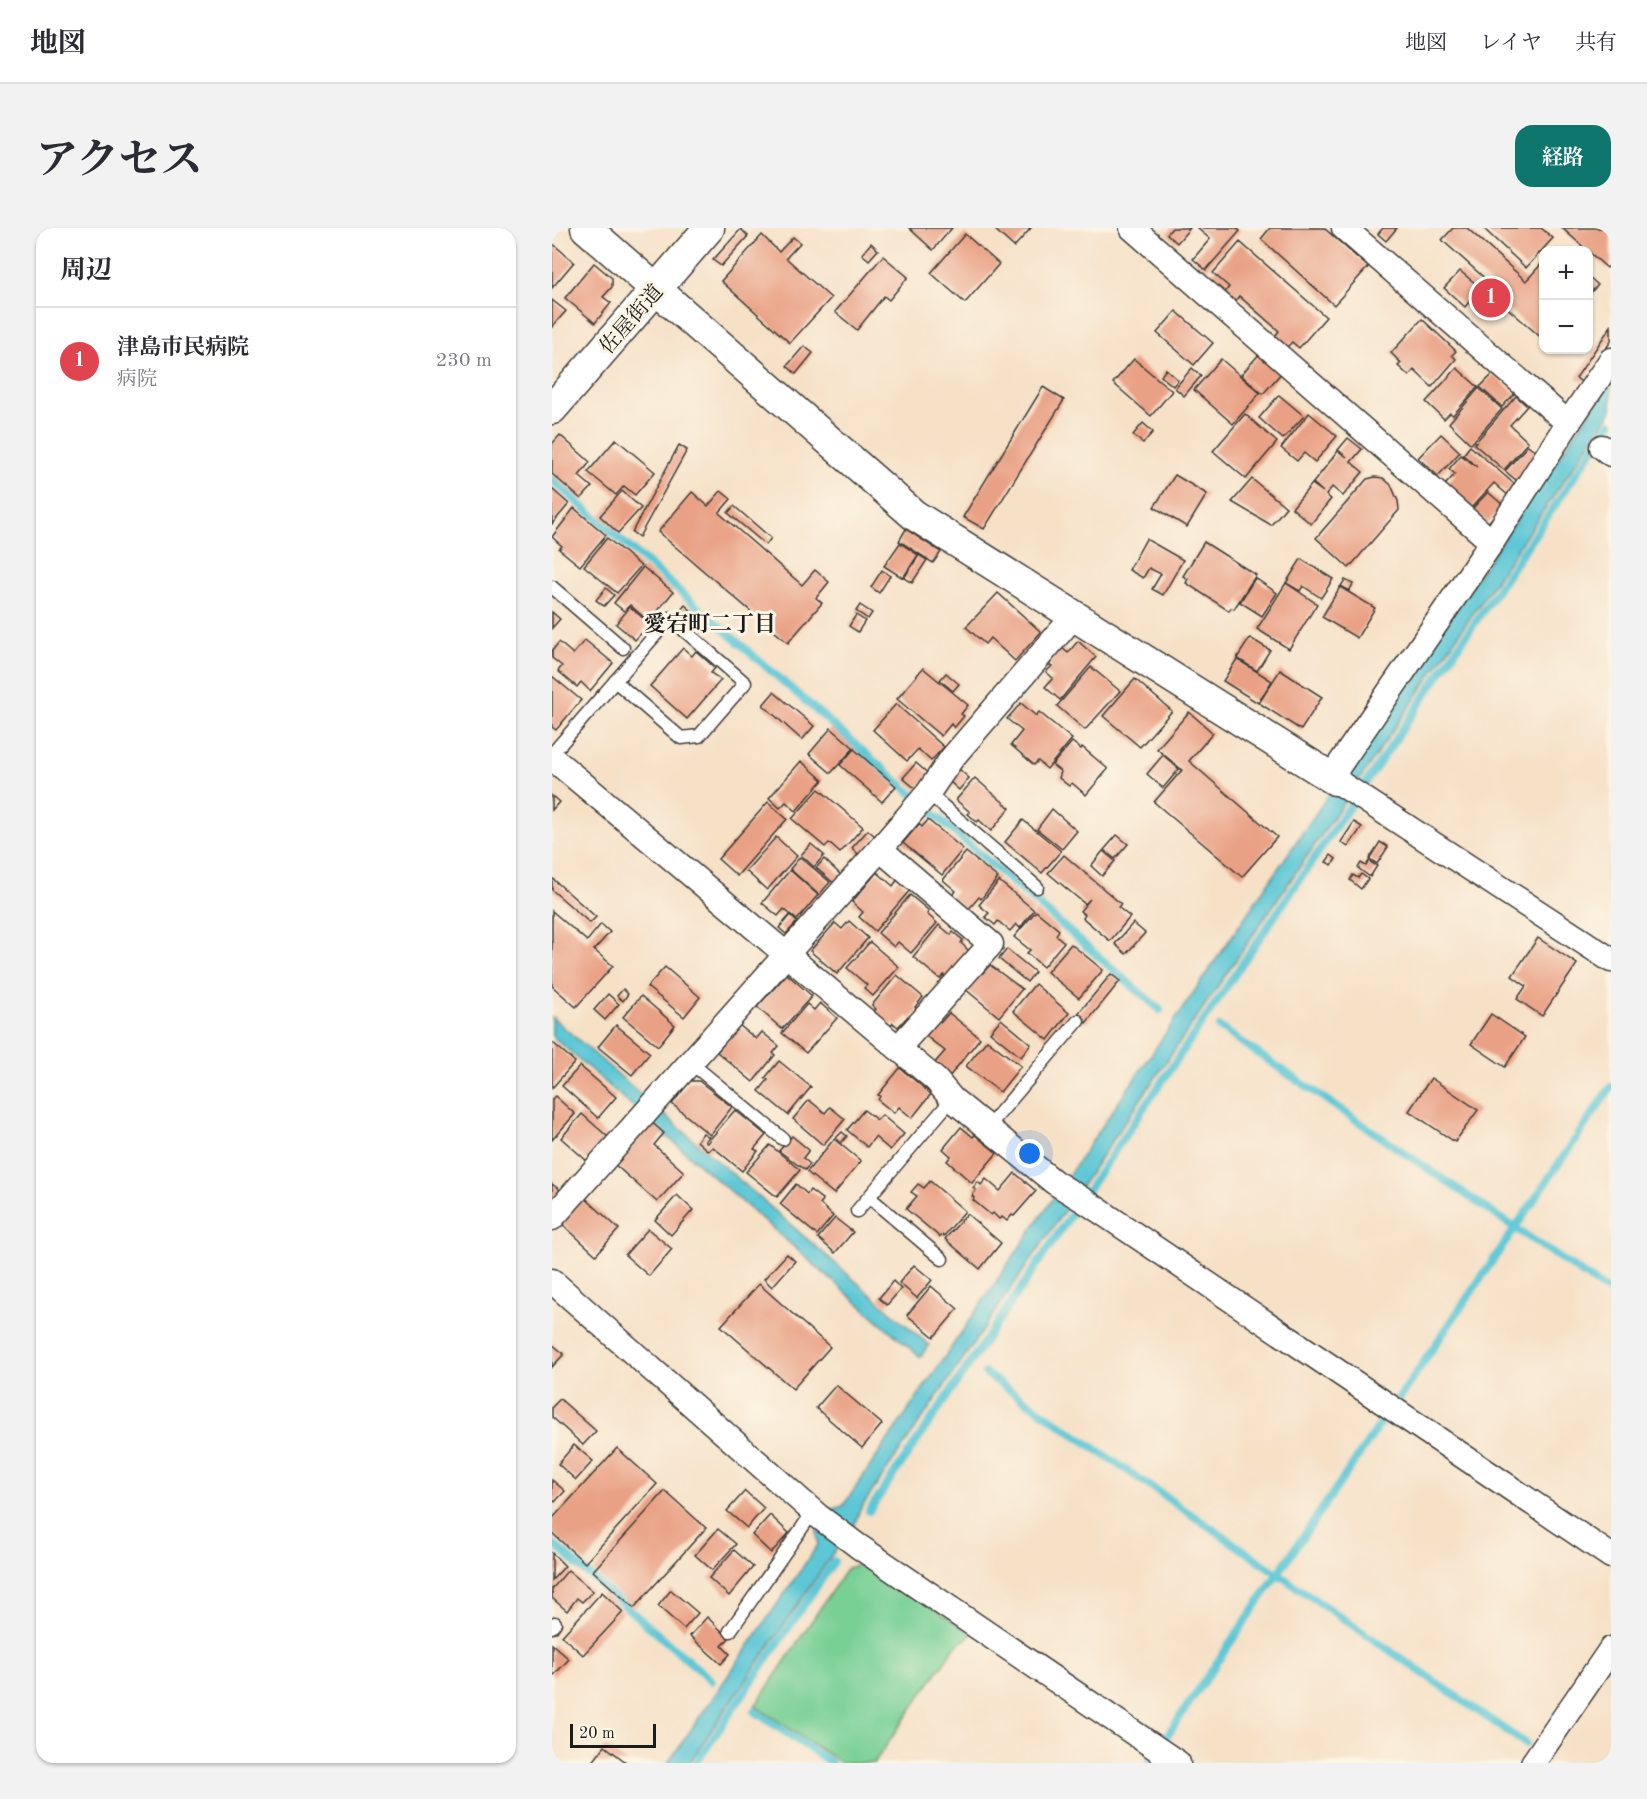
<!DOCTYPE html>
<html lang="ja">
<meta charset="utf-8">
<style>
:root{--surface:#fff;--page:#f2f2f3;--text:#2b2b33;--muted:#7c7c81;--line:#e1e1e2;--accent:#0f766e}
body{margin:0;font-family:"Old Standard TT","Noto Serif JP",serif;background:var(--page);color:var(--text)}
.controls{position:absolute;right:18px;top:18px;display:grid;overflow:hidden;border-radius:12px;box-shadow:0 2px 4px #0004}
.controls button{width:54px;height:54px;display:grid;place-items:center;padding:0;border:0;border-bottom:2px solid var(--line);background:var(--surface);color:var(--text);font:30px sans-serif}
.scale{position:absolute;left:18px;bottom:15px;width:86px;box-sizing:border-box;padding-left:6px;border:3px solid #1c1c1c;border-top:0;font-size:16px;line-height:21px;white-space:nowrap;color:#1c1c1c;-webkit-text-stroke:4px #fcf5e5;paint-order:stroke}
.you{position:absolute;left:478px;top:926px;width:21px;height:21px;margin:-15px;border:4px solid #fff;border-radius:50%;background:#1a73e8;box-shadow:0 0 0 9px #1a73e833}
.badge{display:grid;place-items:center;width:39px;height:39px;border-radius:50%;background:var(--accent);color:#fff;font-size:20px;font-weight:700}
.pin{position:absolute;translate:-50% -50%;border:3px solid #fff;box-shadow:0 2px 6px #0006}
.list{margin:0;padding:0;list-style:none}
h2{display:flex;justify-content:space-between;align-items:center;height:78px;margin:0;padding:0 24px;font-size:26px}
h2 small{font-size:20px;font-weight:400;color:var(--muted)}
.list li{display:grid;grid-template-columns:39px 1fr auto;gap:18px;align-items:center;box-sizing:border-box;height:108px;padding:0 24px;border-top:2px solid var(--line)}
.list b{display:block;font-size:22px;white-space:nowrap}
.list p{margin:0;font-size:20px;white-space:nowrap;color:var(--muted)}
.list em{font-size:20px;font-style:normal;color:var(--muted)}
.map{position:relative;flex:none;width:1059px;height:1535px;overflow:hidden;border-radius:18px}
header{display:flex;align-items:center;gap:36px;box-sizing:border-box;height:84px;padding:0 30px;background:var(--surface);border-bottom:2px solid var(--line)}
header strong{font-size:28px}
nav{display:flex;gap:33px;margin-inline-start:auto;font-size:21px}
.intro{display:flex;align-items:center;justify-content:space-between;box-sizing:border-box;height:144px;padding:0 36px}
h1{margin:0;font-size:42px}
.button{padding:15px 27px;border-radius:18px;background:var(--accent);color:#fff;font-size:21px;font-weight:700}
main{display:flex;gap:36px;padding:0 36px}
aside{flex:1;background:var(--surface);border-radius:18px;box-shadow:0 2px 4px #0004}
.map>svg:first-child{display:block}
</style>
<header>
<strong>地図</strong>
<nav><a>地図</a><a>レイヤ</a><a>共有</a></nav>
</header>
<div class="intro"><h1>アクセス</h1><a class="button">経路</a></div>
<main>
<aside>
<h2>周辺<small></small></h2>
<ul class="list">
<li><span class="badge" style="background:#e0444e">1</span><div><b>津島市民病院</b><p>病院</p></div><em>230 m</em></li>
</ul>
</aside>
<div class="map">
<svg width="1059" height="1535" viewBox="0 0 1059 1535">
<rect width="100%" height="100%" fill="#fcf5e5"/>
<filter id="ink" filterUnits="userSpaceOnUse"><feTurbulence type="fractalNoise" baseFrequency=".0167" numOctaves="2"/><feDisplacementMap in="SourceGraphic" scale="12" xChannelSelector="R" yChannelSelector="G"/><feConvolveMatrix kernelMatrix="1 2 1 2 8 2 1 2 1" color-interpolation-filters="sRGB"/></filter>
<filter id="wash" filterUnits="userSpaceOnUse"><feTurbulence type="fractalNoise" baseFrequency=".008" numOctaves="4" result="noise"/><feDisplacementMap in="SourceGraphic" scale="24" xChannelSelector="R" yChannelSelector="G"/><feGaussianBlur stdDeviation="1.35" result="paint"/><feColorMatrix in="noise" values="0 0 0 0 0 0 0 0 0 0 0 0 0 0 0 0 0 1.4 0 .05"/><feComposite in="paint" operator="in"/></filter>
<g filter="url(#wash)">
<rect width="100%" height="100%" fill="#f6e1c7"/>
<!-- green -->
<polygon fill="#79d095" stroke="#4a7658" stroke-width="1.5" points="314,1335 420,1406 402,1420 322,1535 289,1535 203,1478 295,1340"/>
<!-- water -->
<g fill="#5dc7d6" stroke="#3c7279" stroke-width="1.5">
<path d="M1059 153V184L307 1283C304 1298 292 1314 281 1325L137 1535H116L266 1317 265 1300 281 1281 291 1278Z"/>
<polygon points="0,789 377,1117 368,1129 0,808"/>
</g>
<g fill="none" stroke-linecap="round" stroke-linejoin="round">
<!-- stream -->
<g stroke="#5dc7d6" stroke-width="8">
<polyline points="0,252 360,566"/>
<polyline points="376,581 608,782"/>
<polyline points="667,799 1059,1065"/>
<polyline points="433,1145 974,1516"/>
<polyline points="845,1173 1059,859"/>
<polyline points="317,1283 1059,195"/>
<polyline points="0,1315 160,1453"/>
<polyline points="202,1483 279,1535"/>
<polyline points="614,1509 833,1189"/>
<polyline points="144,1535 282,1333"/>
<polyline points="597,1535 599,1533"/>
</g>
</g>
<g id="blocks">
<!-- building -->
<g fill="#e9a185">
<polygon points="357,0 400,0 381,22"/>
<polygon points="441,0 479,0 462,19"/>
<polygon points="620,0 638,0 625,15 615,6"/>
<polygon points="645,0 685,0 688,3 654,42 641,31 658,11"/>
<polygon points="718,0 772,0 816,39 782,77 709,11"/>
<polygon points="831,0 845,0 834,13 826,6"/>
<polygon points="901,0 915,0 974,53 992,33 992,112 952,77 957,72 890,12"/>
<polygon points="933,0 989,0 1001,10 974,40 932,1"/>
<polygon points="1010,0 1059,0 1059,36 1055,40"/>
<polygon points="189,1 196,8 169,38 161,32"/>
<polygon points="413,6 447,36 413,75 379,45"/>
<polygon points="210,7 227,24 241,9 248,15 234,30 279,70 238,115 169,53"/>
<polygon points="688,14 774,89 747,120 740,114 735,119 723,108 727,103 687,68 683,74 673,64 677,59 661,45"/>
<polygon points="0,15 22,34 0,60"/>
<polygon points="319,15 326,22 317,32 310,26"/>
<polygon points="331,28 356,49 337,72 332,68 305,102 283,84"/>
<polygon points="42,35 60,50 60,59 51,69 59,75 43,95 13,70"/>
<polygon points="908,43 929,60 913,79 892,60"/>
<polygon points="1036,48 1046,57 1036,67"/>
<polygon points="0,72 14,83 0,99"/>
<polygon points="624,83 661,115 642,137 605,105"/>
<polygon points="870,91 904,123 900,127 904,131 880,159 862,142 857,148 846,138 849,135 839,125"/>
<polygon points="1059,98 1059,113 1031,155 1024,150"/>
<polygon points="252,118 261,125 244,146 235,138"/>
<polygon points="709,124 731,143 711,166 689,147"/>
<polygon points="582,131 620,163 599,188 561,155"/>
<polygon points="669,131 708,165 681,196 642,162"/>
<polygon points="640,140 649,148 632,168 623,160"/>
<polygon points="905,140 926,159 901,187 898,185 892,191 874,174"/>
<polygon points="614,141 626,152 621,158 609,148"/>
<polygon points="941,146 963,165 950,179 928,159"/>
<polygon points="491,159 512,172 432,301 411,289"/>
<polygon points="927,160 950,181 919,216 897,195"/>
<polygon points="727,167 752,188 731,211 707,190"/>
<polygon points="964,168 975,178 958,197 976,214 952,242 922,216"/>
<polygon points="757,185 785,208 763,234 752,225 745,233 729,220"/>
<polygon points="693,186 725,214 694,251 661,223"/>
<polygon points="591,195 601,204 591,215 581,207"/>
<polygon points="889,206 908,224 886,248 866,230"/>
<polygon points="8,207 38,234 27,248 40,259 29,271 0,246 0,216"/>
<polygon points="796,210 810,221 799,234 811,244 791,268 780,259 774,267 779,271 759,296 740,280 760,256 771,264 761,255 786,223 795,229 786,222"/>
<polygon points="64,211 103,244 83,267 72,258 64,267 36,244"/>
<polygon points="127,217 135,222 87,309 80,304"/>
<polygon points="976,217 988,227 965,253 953,243"/>
<polygon points="918,218 966,259 958,269 942,255 919,280 893,257 903,246 897,241 909,227 925,239 911,227"/>
<polygon points="623,247 655,266 635,299 602,279"/>
<polygon points="823,249 831,250 839,257 846,273 847,282 797,340 764,310 815,251"/>
<polygon points="700,251 734,279 719,297 680,274"/>
<polygon points="0,261 17,276 0,296"/>
<polygon points="70,263 89,280 66,305 48,288"/>
<polygon points="169,263 179,271 167,285 250,357 263,342 277,354 264,370 270,375 236,415 106,304 140,264 156,278"/>
<polygon points="936,264 951,277 936,295 920,281"/>
<polygon points="182,278 219,310 214,317 176,285"/>
<polygon points="22,280 54,307 28,338 7,321 10,318 0,309"/>
<polygon points="354,301 389,324 381,335 347,313"/>
<polygon points="55,310 89,338 65,365 32,338"/>
<polygon points="594,311 631,332 611,367 600,361 609,346 597,340 591,350 577,342"/>
<polygon points="652,314 704,347 682,381 679,380 677,383 634,355 636,351 631,348"/>
<polygon points="348,315 366,327 351,350 332,338"/>
<polygon points="367,327 375,332 360,355 352,350"/>
<polygon points="749,331 781,351 769,370 751,358 748,363 734,355"/>
<polygon points="91,339 121,364 99,391 97,389 95,392 78,377 72,383 62,375"/>
<polygon points="330,342 338,348 327,365 319,359"/>
<polygon points="703,350 725,365 710,388 688,374"/>
<polygon points="793,352 801,356 797,363 789,358"/>
<polygon points="734,355 765,376 737,421 705,401"/>
<polygon points="788,359 823,380 805,410 770,389"/>
<polygon points="54,360 62,367 52,378 44,372"/>
<polygon points="446,365 489,404 463,433 438,410 433,416 414,399"/>
<polygon points="133,377 148,390 139,401 124,388"/>
<polygon points="308,377 320,385 316,391 304,383"/>
<polygon points="78,379 98,396 83,412 64,396"/>
<polygon points="0,384 8,391 0,400"/>
<polygon points="304,387 313,393 306,404 297,398"/>
<polygon points="698,410 718,422 705,443 685,430"/>
<polygon points="33,412 61,435 38,463 29,454 25,459 6,443 10,438 0,430 0,423 7,414 21,426"/>
<polygon points="526,413 544,429 508,472 493,459 501,450 494,444 500,438 496,436 510,420 516,425"/>
<polygon points="131,420 140,428 144,423 163,440 159,445 169,452 135,491 98,458"/>
<polygon points="685,431 720,453 706,475 671,453"/>
<polygon points="539,439 568,463 533,502 505,478"/>
<polygon points="371,440 416,477 409,486 412,488 402,500 399,496 389,508 345,471"/>
<polygon points="728,442 770,469 749,502 707,475"/>
<polygon points="394,445 407,456 401,463 388,452"/>
<polygon points="0,448 29,472 4,502 0,499"/>
<polygon points="583,451 620,483 588,519 551,488"/>
<polygon points="222,464 262,498 250,512 211,477"/>
<polygon points="469,475 484,488 487,484 520,511 495,541 486,533 482,537 459,517 470,503 455,491"/>
<polygon points="344,476 392,519 379,533 366,521 355,533 321,502"/>
<polygon points="637,484 661,505 637,533 725,609 690,649 602,574 630,542 605,521"/>
<polygon points="279,500 302,520 279,545 257,526"/>
<polygon points="520,514 529,521 530,519 556,541 534,567 520,555 517,558 507,550 509,544 500,537"/>
<polygon points="302,521 344,558 330,574 288,537"/>
<polygon points="611,527 627,541 611,560 595,546"/>
<polygon points="249,533 271,552 244,583 234,574 228,580 217,570"/>
<polygon points="364,535 378,547 365,562 351,550"/>
<polygon points="407,541 417,550 407,562 397,553"/>
<polygon points="423,550 458,580 439,603 427,592 425,594 416,586 418,584 404,572"/>
<polygon points="267,561 311,599 288,625 277,615 273,619 240,591"/>
<polygon points="0,568 7,574 0,582"/>
<polygon points="216,574 235,591 185,648 166,631"/>
<polygon points="500,581 525,603 510,621 485,601"/>
<polygon points="376,592 411,621 390,647 351,615 367,596 370,599"/>
<polygon points="471,592 509,623 490,645 453,614"/>
<polygon points="802,594 810,599 796,619 789,614"/>
<polygon points="316,602 324,609 308,628 300,620"/>
<polygon points="565,607 576,616 563,631 552,622"/>
<polygon points="224,609 245,628 215,662 194,643"/>
<polygon points="828,614 836,619 825,636 817,631"/>
<polygon points="259,616 272,627 262,639 249,627"/>
<polygon points="551,623 563,633 550,648 539,638"/>
<polygon points="414,624 446,650 429,671 427,669 415,683 399,669 404,663 391,652"/>
<polygon points="512,627 569,676 566,679 578,689 558,713 531,690 533,687 528,683 538,671 533,676 496,645"/>
<polygon points="779,627 784,631 780,637 774,634"/>
<polygon points="248,629 278,654 267,667 238,641"/>
<polygon points="272,631 291,649 284,657 264,640"/>
<polygon points="817,633 825,638 818,649 806,640 809,635 814,638"/>
<polygon points="238,642 266,667 245,692 232,681 226,688 210,675"/>
<polygon points="325,644 341,658 346,651 358,662 323,703 307,689 311,684 300,674"/>
<polygon points="809,646 816,651 809,661 798,652 801,647 806,650"/>
<polygon points="0,650 44,689 38,695 0,662"/>
<polygon points="447,653 482,682 468,700 464,696 458,703 446,693 443,697 433,689 437,685 427,677"/>
<polygon points="358,667 377,683 375,686 385,695 359,725 346,714 342,719 326,705"/>
<polygon points="0,683 35,713 49,696 58,704 42,722 61,738 24,779 0,758"/>
<polygon points="484,683 507,702 504,707 512,714 491,739 475,725 478,722 462,709"/>
<polygon points="238,687 245,694 234,706 227,700"/>
<polygon points="297,693 316,710 285,746 258,723 283,695 290,701"/>
<polygon points="581,695 593,705 574,726 563,716"/>
<polygon points="387,697 399,707 401,704 411,712 409,715 418,724 396,750 392,747 388,751 361,729"/>
<polygon points="986,710 1025,736 990,788 965,771 974,758 960,748"/>
<polygon points="318,714 347,739 321,768 312,760 315,757 295,740"/>
<polygon points="519,716 551,742 527,770 495,744"/>
<polygon points="455,721 483,744 475,754 447,731"/>
<polygon points="438,737 470,761 447,789 413,761 427,743 430,746"/>
<polygon points="113,739 148,769 132,789 95,759"/>
<polygon points="235,746 260,768 230,801 205,779"/>
<polygon points="559,746 568,753 534,795 525,787"/>
<polygon points="345,747 371,769 363,779 367,782 359,791 356,788 346,799 341,795 338,799 321,785 324,781 320,777"/>
<polygon points="483,756 517,785 496,812 461,783"/>
<polygon points="71,761 76,766 71,773 65,768"/>
<polygon points="56,766 67,776 53,792 42,782"/>
<polygon points="89,768 123,797 106,818 71,789"/>
<polygon points="268,775 285,790 254,825 230,805 255,776 262,782"/>
<polygon points="397,785 428,810 397,849 381,837 393,823 374,808 386,792 389,794"/>
<polygon points="939,786 973,809 953,839 919,816"/>
<polygon points="449,791 479,816 469,829 438,804"/>
<polygon points="64,797 98,825 80,847 46,819"/>
<polygon points="187,797 204,811 210,804 227,818 221,825 223,827 201,854 165,824"/>
<polygon points="435,812 469,838 448,864 414,838"/>
<polygon points="0,814 23,834 0,860"/>
<polygon points="227,833 259,859 236,887 207,863 216,852 213,850"/>
<polygon points="28,838 64,869 46,890 10,858"/>
<polygon points="348,840 379,866 360,890 347,879 342,885 326,872 328,868 326,867"/>
<polygon points="879,850 926,882 903,914 857,883"/>
<polygon points="138,853 147,853 180,879 158,907 120,876"/>
<polygon points="3,868 23,886 0,912 0,871"/>
<polygon points="257,872 273,885 278,879 293,891 271,917 241,891"/>
<polygon points="183,882 214,907 202,921 206,923 190,943 161,919 156,923 145,913 151,905 157,909 153,913 155,915"/>
<polygon points="312,882 325,892 330,887 352,906 338,922 323,909 315,919 295,902"/>
<polygon points="30,886 56,909 35,933 9,910"/>
<polygon points="97,892 112,905 102,917 132,944 105,974 60,934"/>
<polygon points="409,899 421,909 423,907 445,925 420,955 395,933 399,928 391,921"/>
<polygon points="290,904 295,908 289,915 284,910"/>
<polygon points="240,908 257,922 251,930 258,936 253,942 227,923"/>
<polygon points="282,911 309,933 282,966 255,944"/>
<polygon points="218,917 248,942 225,969 194,944"/>
<polygon points="463,945 484,963 462,988 460,987 455,993 450,989 447,991 441,985 439,987 421,972 422,970 420,968 424,962 421,960 426,954 429,957 434,951 448,963"/>
<polygon points="378,953 413,983 392,1008 391,1007 388,1009 354,981 365,968 359,964 366,956 372,960"/>
<polygon points="0,956 8,962 0,973"/>
<polygon points="244,956 255,966 258,962 271,972 268,976 281,988 265,1007 228,976"/>
<polygon points="125,967 141,982 119,1007 103,992"/>
<polygon points="31,968 67,1001 44,1027 8,994"/>
<polygon points="415,986 449,1015 428,1041 393,1011"/>
<polygon points="283,990 301,1004 283,1025 266,1010"/>
<polygon points="96,1001 120,1021 97,1048 73,1027"/>
<polygon points="235,1026 243,1033 220,1059 212,1051"/>
<polygon points="362,1037 380,1052 365,1070 347,1055"/>
<polygon points="341,1053 349,1061 335,1077 327,1070"/>
<polygon points="207,1056 278,1119 241,1161 169,1098"/>
<polygon points="379,1058 406,1081 382,1109 355,1087"/>
<polygon points="0,1116 12,1126 0,1139"/>
<polygon points="284,1157 330,1196 310,1220 264,1180"/>
<polygon points="8,1171 44,1203 31,1217 0,1189 0,1179"/>
<polygon points="22,1217 41,1233 24,1252 6,1236"/>
<polygon points="65,1220 105,1256 33,1335 0,1305 0,1291"/>
<polygon points="0,1252 13,1263 3,1274 0,1271"/>
<polygon points="113,1263 154,1300 82,1380 41,1343"/>
<polygon points="193,1263 212,1280 195,1300 175,1283"/>
<polygon points="218,1287 237,1305 219,1325 200,1307"/>
<polygon points="166,1301 184,1316 160,1342 143,1327"/>
<polygon points="182,1322 201,1339 177,1368 157,1350"/>
<polygon points="0,1325 13,1338 0,1352"/>
<polygon points="16,1342 41,1363 30,1374 25,1370 15,1383 0,1370 0,1361"/>
<polygon points="119,1362 146,1385 132,1401 106,1378"/>
<polygon points="50,1364 71,1384 31,1427 10,1408"/>
<polygon points="155,1389 177,1410 170,1418 178,1426 169,1436 138,1408"/>
<polygon points="0,1416 17,1431 2,1447 0,1446"/>
<polygon points="53,1518 75,1535 40,1535"/>
</g>
</g>
</g>
<g filter="url(#ink)">
<use href="#blocks" fill-opacity="0" stroke="#3d3a36" stroke-width="1.5"/>
<g fill="none" stroke-linecap="round" stroke-linejoin="round">
<defs>
<g id="service">
<polyline points="0,359 71,420"/>
<polyline points="0,526 118,390 193,455 147,508 129,510 63,453"/>
<polyline points="376,565 485,659"/>
<polyline points="139,835 231,911"/>
<polyline points="436,899 526,793"/>
<polyline points="317,969 390,1031"/>
<polyline points="305,983 400,871"/>
<polyline points="0,1399 3,1395"/>
<polyline points="178,1403 261,1284"/>
</g>
<g id="minor">
<polyline points="580,0 940,314"/>
<polyline points="792,0 1016,195"/>
<polyline points="1050,219 1059,226"/>
<polyline points="0,530 384,852 400,871 502,954 536,975 1059,1328"/>
<polyline points="779,549 940,314 1016,195 1059,132"/>
<polyline points="783,552 1059,732"/>
<polyline points="328,621 439,716 346,820"/>
<polyline points="0,990 328,621 376,565 400,530 522,388"/>
<polyline points="0,1053 266,1288 306,1318 626,1535"/>
<polyline points="981,1535 1059,1421"/>
</g>
<g id="tertiary">
<polyline points="34,0 362,287 783,552"/>
<polyline points="0,181 157,0"/>
</g>
</defs>
<!-- service casing -->
<use href="#service" stroke="#3d3a36" stroke-width="15"/>
<!-- minor casing -->
<use href="#minor" stroke="#3d3a36" stroke-width="27"/>
<!-- tertiary casing -->
<use href="#tertiary" stroke="#3d3a36" stroke-width="33"/>
<!-- service -->
<use href="#service" stroke="#fff" stroke-width="12"/>
<!-- minor -->
<use href="#minor" stroke="#fff" stroke-width="24"/>
<!-- tertiary -->
<use href="#tertiary" stroke="#fff" stroke-width="30"/>
</g>
</g>
<g text-anchor="middle" stroke-width="6" stroke-linejoin="round" paint-order="stroke">
<!-- street labels -->
<g font-size="21" fill="#1c1c1c" stroke="#fcf5e5">
<text transform="translate(79 91) rotate(-49)" y="7">佐屋街道</text>
</g>
<!-- neighbourhood labels -->
<g font-size="22" font-weight="bold" fill="#1c1c1c" stroke="#fcf5e5">
<text x="158" y="403">愛宕町二丁目</text>
</g>
</g>
</svg>
<div class="controls">
<button>+</button>
<button>−</button>
</div>
<div class="scale">20 m</div>
<div class="you"></div>
<div class="pin badge" style="left:939px;top:70px;background:#e0444e">1</div>
</div>
</main>
